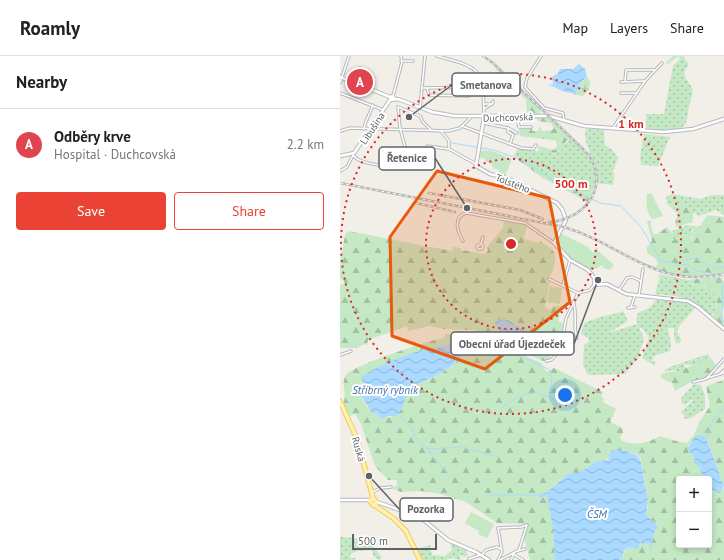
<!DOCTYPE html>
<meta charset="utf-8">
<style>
:root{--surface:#fff;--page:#f6f6f6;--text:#202124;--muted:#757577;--line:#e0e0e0;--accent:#ea4335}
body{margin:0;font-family:"PT Sans",sans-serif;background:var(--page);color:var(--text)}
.controls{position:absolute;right:12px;bottom:12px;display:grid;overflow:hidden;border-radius:4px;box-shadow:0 2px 6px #0003}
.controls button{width:36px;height:36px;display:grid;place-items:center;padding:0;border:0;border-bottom:1px solid var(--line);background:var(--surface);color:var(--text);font:20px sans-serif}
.scale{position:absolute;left:12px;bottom:10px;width:85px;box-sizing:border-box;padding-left:4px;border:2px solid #5f6368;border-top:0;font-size:11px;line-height:14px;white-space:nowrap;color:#5f6368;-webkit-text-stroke:3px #fff;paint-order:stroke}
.you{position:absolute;left:225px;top:339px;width:14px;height:14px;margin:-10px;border:3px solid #fff;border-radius:50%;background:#1a73e8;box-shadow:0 0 0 6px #1a73e833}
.badge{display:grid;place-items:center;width:26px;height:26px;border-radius:50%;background:var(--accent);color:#fff;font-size:13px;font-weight:700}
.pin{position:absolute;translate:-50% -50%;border:2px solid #fff;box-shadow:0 1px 4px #0006}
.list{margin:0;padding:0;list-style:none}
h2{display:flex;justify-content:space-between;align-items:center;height:52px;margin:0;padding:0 16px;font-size:17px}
h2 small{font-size:13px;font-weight:400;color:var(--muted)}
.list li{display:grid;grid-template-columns:26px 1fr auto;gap:12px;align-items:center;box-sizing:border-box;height:72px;padding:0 16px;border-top:1px solid var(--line)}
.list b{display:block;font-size:15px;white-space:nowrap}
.list p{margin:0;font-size:13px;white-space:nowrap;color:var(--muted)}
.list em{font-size:13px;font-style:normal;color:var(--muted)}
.actions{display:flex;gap:8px;padding:12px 16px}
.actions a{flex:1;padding:9px 0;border:1px solid var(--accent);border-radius:4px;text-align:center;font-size:14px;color:var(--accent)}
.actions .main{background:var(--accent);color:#fff}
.map{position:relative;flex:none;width:384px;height:504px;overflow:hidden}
header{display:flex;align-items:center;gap:24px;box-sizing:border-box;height:56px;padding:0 20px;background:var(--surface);border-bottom:1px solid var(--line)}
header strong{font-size:19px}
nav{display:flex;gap:22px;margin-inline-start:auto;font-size:14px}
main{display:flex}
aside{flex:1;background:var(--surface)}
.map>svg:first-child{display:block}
</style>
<header>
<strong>Roamly</strong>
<nav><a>Map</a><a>Layers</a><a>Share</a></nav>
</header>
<main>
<aside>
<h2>Nearby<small></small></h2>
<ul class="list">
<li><span class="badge" style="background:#e0444e">A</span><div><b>Odběry krve</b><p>Hospital · Duchcovská</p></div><em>2.2 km</em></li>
</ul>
<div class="actions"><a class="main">Save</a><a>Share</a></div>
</aside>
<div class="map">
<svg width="384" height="504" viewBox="0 0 384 504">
<defs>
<pattern id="grass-dots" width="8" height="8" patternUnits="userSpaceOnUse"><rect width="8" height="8" fill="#c5e8c5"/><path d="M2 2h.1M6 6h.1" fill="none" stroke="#a3c0a4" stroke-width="1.8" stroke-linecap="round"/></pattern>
<pattern id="forest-firs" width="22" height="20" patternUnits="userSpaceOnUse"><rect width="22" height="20" fill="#c5e8c5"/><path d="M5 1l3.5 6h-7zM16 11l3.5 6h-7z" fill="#a3c0a4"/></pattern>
<pattern id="wetland-marsh" width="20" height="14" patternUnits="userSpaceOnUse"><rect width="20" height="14" fill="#c5e8c5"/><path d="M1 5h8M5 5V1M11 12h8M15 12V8" fill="none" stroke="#a3c0a4"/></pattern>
<pattern id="water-waves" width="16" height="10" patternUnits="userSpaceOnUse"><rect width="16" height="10" fill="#aadaff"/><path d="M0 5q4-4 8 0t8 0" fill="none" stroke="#8eb4d2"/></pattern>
</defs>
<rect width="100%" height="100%" fill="#f1efe8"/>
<!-- grass -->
<g fill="url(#grass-dots)">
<path d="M333 0H344L346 5 349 8C340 20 347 22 352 32 354 37 350 45 349 50 348 56 348 63 345 68 339 78 315 74 306 72V58H324L333 10 340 3 339 1H337L328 8 326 7Z"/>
<path d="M246 73 264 74 265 90 272 93 278 102 274 113 272 115 274 117 273 129 257 127C257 107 242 88 246 73Z"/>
<polygon points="304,78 330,81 318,110 301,109 300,100"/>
<path d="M231 82C242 93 269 121 250 137 228 140 193 110 174 100L178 92 194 93 197 96 200 93 216 98Z"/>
<polygon points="333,138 361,143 372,139 384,139 384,159 376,154 359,160 345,150 327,147 326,140"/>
<polygon points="348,169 357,171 352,174 354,180 349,182 348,179 341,176 342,185 340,186 339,182 332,184 333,178 332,175"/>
<polygon points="320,221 349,225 357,231 363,229 375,238 373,241 377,242 375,257 371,259 350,244 336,240 315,238"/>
<polygon points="317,243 347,247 355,252 340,269 337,275 341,284 340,287 336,288 334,280 334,272 328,272 331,288 330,295 314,300 312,305 315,306 315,310 302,302 309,281 302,272 299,272 296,263 298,257 309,252"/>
<path d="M283 255 288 265 268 277 297 268 304 282 298 302 285 318 248 319 243 309 244 289 249 286 248 282 241 278 244 268C250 262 273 259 283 255Z"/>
<path d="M368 298 370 302C361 307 352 311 343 308L347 313 338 318 334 314 322 316 330 311Z"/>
<polygon points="354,328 361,329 365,340 365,353 349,363 343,362 345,360 341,356 353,344 352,343 345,349 341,347 342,341"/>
<path d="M0 481C20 482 31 483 42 502L40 504 34 501 32 494H30L18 495 10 498 11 502H16L15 504H0Z"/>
<polygon points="110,487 126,494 128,500 124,501 120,498 121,504 110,502 107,504 83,504 78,493 90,489 92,499 105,500 112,494"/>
</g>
<!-- forest -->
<g fill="url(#forest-firs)" fill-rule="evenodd">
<polygon points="155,9 201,54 199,59 187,57 186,44 156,13"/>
<path d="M205 61 211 64 231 82 230 84 226 85 221 97 207 96 197 92 199 90 214 94 217 90 216 85C204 82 193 82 180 80L179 73 192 72V75H198L200 70 202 75 212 74 214 72 211 67 198 65 197 62Z"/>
<path d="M177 101C196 111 229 140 250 137L254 133 248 146 203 122 178 104Z"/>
<path d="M326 147 343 149 354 156 352 167H348L338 172C332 166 338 163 338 158Z"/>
<path d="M367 159 384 161V218C356 223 330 222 304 209L305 207 316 211 318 207 316 203 307 197V191L312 185 307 165 310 164 313 178H317L327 171 333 178 332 184 339 182 341 186V176L345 177 351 183 354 180 353 173 361 169Z"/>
<path d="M164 164 187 169 184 183 199 187 200 185C204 188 211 192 213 195 219 204 211 218 207 225L209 226 210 225 205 251 210 254 213 250H223L219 259 220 260 218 265 223 267 221 284 212 283 207 288 211 304 203 305 163 287 153 280 134 274 104 273 89 270 68 275 67 270 28 284 27 289 25 288 16 292H0V229L5 227 6 231 3 223 0 224V207L5 179 8 175 112 195 113 191 121 192V194L145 198 148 195 147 191 163 172ZM158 263 168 264 186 275 165 279 154 268Z"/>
<path d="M319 218 348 224 384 220 381 222 384 225V249L381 256 383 257 384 272 373 260C376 254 377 250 377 242L373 240 375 238 364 229 357 231 349 225 318 221Z"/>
<path d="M106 278 150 284 201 307 207 316 214 312 263 336 261 341 264 342 263 346 276 353 270 366 283 372V377L280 381 282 385C297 390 307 387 320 380L336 385 347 387 354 379 360 365 370 350 366 330 384 324V430L367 383 358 379 348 390V395L354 401 355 408 359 411 364 423H339V489H369V432L375 436 382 435 384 431V504H282V499L288 492 299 486 310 487V489L318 469 306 459C306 455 308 454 308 450 309 447 302 404 300 402 296 397 291 396 286 395 273 392 274 396 266 404L257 405 242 415 228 418 205 437C212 446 216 490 214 501L216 504H190L184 482 188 468 157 467 126 446 100 438 80 435 61 436 51 432 57 430V424H48L35 410 21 368 15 358 9 360 3 348C8 339 0 328 6 319 12 310 90 284 103 282ZM118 288 122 290C122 292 122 296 121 299 117 314 81 325 69 333L62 349 51 361H39L37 358C30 356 22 346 21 338 21 331 25 329 21 322 51 306 83 290 118 288Z"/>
<polygon points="371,302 376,310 365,323 351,326 335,335 332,327 321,322 321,318 335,315 338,318 346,312"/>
</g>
<!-- wetland -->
<g fill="url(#wetland-marsh)">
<path d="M248 21C252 29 249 35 243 40L232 38 237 36 240 32 239 28Z"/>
<polygon points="186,275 193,282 190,285 183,286 182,290 166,282 165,279 173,280 177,276"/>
</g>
<!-- garden -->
<g fill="#c5e8c5">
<polygon points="140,94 153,95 172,103 165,121 158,119 159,114 153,112 152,108 145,105 145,103 139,101"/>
<path d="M311 137 323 160 313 163C306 159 306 144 307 138Z"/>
<path d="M220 177 248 191 253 197 257 191 259 196 274 209 270 214 263 212V209C259 210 258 213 255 213 238 215 225 198 216 187Z"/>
<polygon points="210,230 222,232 220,248 207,246"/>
<polygon points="131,456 154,468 147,482 138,478 139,475 125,467"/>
</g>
<!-- water -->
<g fill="url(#water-waves)">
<path d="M239 8 245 13 247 21 239 28 240 32C233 44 218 31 208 29L213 28 212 21 218 17 220 13H233Z"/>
<polygon points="158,263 168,264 186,275 177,276 173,280 162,277 154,268"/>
<path d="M118 288 123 292C125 311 81 325 69 333L60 356 56 360H48L41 363 37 358 31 356 21 339 24 330 21 321C48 304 86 290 118 288Z"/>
<polygon points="356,379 363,380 367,384 384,430 380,437 369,433 369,423 364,423 359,411 355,408 354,401 347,393"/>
<path d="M279 393C287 396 298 396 301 406L308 445 306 459 318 470 314 478 311 495 310 487 302 488 300 485 298 493 290 491C284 494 281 498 282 504H216L214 501V478L207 439 200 442 198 439 207 436 228 418 242 415 257 405 268 404 271 395Z"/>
</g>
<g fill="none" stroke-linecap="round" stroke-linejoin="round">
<!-- stream -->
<g stroke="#aadaff" stroke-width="1">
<polyline points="112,87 154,94 184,105 211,123 239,137 260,147 281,150 301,171 321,205 348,209 357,215 370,217 374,219"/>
<polyline points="339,208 345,204 355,202 375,212 384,211"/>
<polyline points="374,222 382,227 383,252 380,260 384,266"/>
<path d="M123 292C126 290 130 287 134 287 143 286 204 308 209 314 214 321 211 334 208 341 204 340 200 337 196 337 186 336 168 346 161 353"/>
<polyline points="209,341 226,350"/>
<polyline points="57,357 72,372 75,381 87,392 92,393 122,391 158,401"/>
<polyline points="363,377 367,381"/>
<path d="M366 383C369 372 374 359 384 353"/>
<polyline points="87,393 107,417"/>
<polyline points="147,439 198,439"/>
</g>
<defs>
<g id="minor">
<path d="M97 0C142 12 143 13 144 59"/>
<polyline points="201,0 187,22 185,31 204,52 223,57 224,64"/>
<polyline points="61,5 73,5"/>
<polyline points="285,25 286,14 314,14"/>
<polyline points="281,26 305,25"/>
<polyline points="0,27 9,0"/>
<polyline points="83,32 143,31"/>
<polyline points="87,32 89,39 129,40 131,38 131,31"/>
<polyline points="0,37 43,54"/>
<polyline points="281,37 297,37"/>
<polyline points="53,40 62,6 61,0"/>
<polyline points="144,48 152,48"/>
<polyline points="80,52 85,0"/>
<polyline points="144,53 153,47 153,45"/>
<polyline points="177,60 179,71 191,71"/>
<polyline points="143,67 168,72 168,76 173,79 170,88"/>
<polyline points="122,70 181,92 193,93 196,89"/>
<polyline points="168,72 177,77"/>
<polyline points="273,72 305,25 322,7"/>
<polyline points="24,73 25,68 33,49"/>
<polyline points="0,75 10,72 108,75 120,72 130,62"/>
<polyline points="101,75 109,85 109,92"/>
<polyline points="87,90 109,93 136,108"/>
<polyline points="65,91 60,72 58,51 80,60 83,66 91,74"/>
<path d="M0 115 7 111 13 99C20 109 44 109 56 111"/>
<path d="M123 185C117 175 113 161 126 157L185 167 214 187"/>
<polyline points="141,188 143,190 142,193 138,193 137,190 141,188 143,181"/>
<polyline points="209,223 238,237 250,234 254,229"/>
<polyline points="223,229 230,204"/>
<polyline points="279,234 287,222 292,221 301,225"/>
<polyline points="299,239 303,213"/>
<path d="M234 248C237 260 233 271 237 282"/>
<polyline points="291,251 295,239"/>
<polyline points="288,252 295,251"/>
<polyline points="0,299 11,295"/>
<path d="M206 305 211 304C223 294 223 278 226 263 228 257 235 245 238 237"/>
<polyline points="380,318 384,314"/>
<polyline points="367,322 384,317"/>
<polyline points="353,326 366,323 384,303"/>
<polyline points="32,436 41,432 51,431"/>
<polyline points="177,495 185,493"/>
<polyline points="173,498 183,504"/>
<polyline points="142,499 146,494 157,491 161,493"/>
<polyline points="129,503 140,499"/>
<polyline points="158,504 162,496 158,472 181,471 187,469 179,494 160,504"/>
<polyline points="171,504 174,497"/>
</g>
<g id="tertiary">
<polyline points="0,21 50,41"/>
<polyline points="144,61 136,110 150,118 167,122 217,147 222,153 226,164 214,187 230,204 248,214 255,223 254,229 267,228 286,238 348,245 358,251 384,273"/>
<polyline points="0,444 30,444"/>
<polyline points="37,446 80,461 108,484 136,496 149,504"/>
</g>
<g id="secondary">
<polyline points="50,44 58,43 92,56 115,60 209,60 244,70 324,76 353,73 384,63"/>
<polyline points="50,44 52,40 55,43"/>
<polyline points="0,100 14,97 50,44"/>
</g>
<g id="primary">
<polyline points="0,345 17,383 33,442 36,445 36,448 33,449 30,445 33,442"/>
<polyline points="34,449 53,462 66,475 80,504"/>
</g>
</defs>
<!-- minor casing -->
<use href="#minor" stroke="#b5b8bc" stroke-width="3.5"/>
<!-- tertiary casing -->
<use href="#tertiary" stroke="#b5b8bc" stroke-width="4.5"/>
<!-- secondary casing -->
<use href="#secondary" stroke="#b6babf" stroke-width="4.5"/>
<!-- primary casing -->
<use href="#primary" stroke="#f2c960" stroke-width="5.5"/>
<!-- minor -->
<use href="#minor" stroke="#fff" stroke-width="1.5"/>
<!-- tertiary -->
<use href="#tertiary" stroke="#fff" stroke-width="2.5"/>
<!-- secondary -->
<use href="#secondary" stroke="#fff" stroke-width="2.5"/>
<!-- primary -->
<use href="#primary" stroke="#fff2af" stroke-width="3.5"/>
<defs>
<g id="rail">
<path d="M143 0 153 7 243 93C274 124 248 164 209 166"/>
<path d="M0 127 224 171C285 189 313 233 384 218"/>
<polyline points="89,137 180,154 203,163"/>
<polyline points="76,147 115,156"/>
</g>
</defs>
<!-- rail casing -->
<use href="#rail" stroke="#b6b7b8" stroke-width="2.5"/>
<!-- rail -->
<use href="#rail" stroke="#fff" stroke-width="1" stroke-dasharray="3" stroke-linecap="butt"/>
</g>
<!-- marked area -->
<path fill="#e8590c" fill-opacity="0.2" stroke="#e8590c" stroke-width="3" stroke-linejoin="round" d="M97 115 209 142 230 246 145 313 52 280 50 181Z"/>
<!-- distance rings -->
<g fill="none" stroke="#d62828" stroke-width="2" stroke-dasharray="2 4">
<circle cx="171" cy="188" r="85"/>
<circle cx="171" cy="188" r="170"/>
</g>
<g text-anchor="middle" stroke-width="4" stroke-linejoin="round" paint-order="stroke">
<!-- street labels -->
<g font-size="10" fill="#5f6368" stroke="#fff">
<text transform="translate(168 61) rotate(-2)" y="4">Duchcovská</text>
<text transform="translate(32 72) rotate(-56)" y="4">Libušina</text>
<text transform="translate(173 127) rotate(21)" y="4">Tolstého</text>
<text transform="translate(19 393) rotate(74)" y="4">Ruská</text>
</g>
<!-- water labels -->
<g font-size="11" font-style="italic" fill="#4174aa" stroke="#fff">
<text x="45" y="338">Stříbrný rybník</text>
<text x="257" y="462">ČSM</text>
</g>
</g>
<circle cx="171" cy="188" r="6" fill="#d62828" stroke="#fff" stroke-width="2"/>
<g font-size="12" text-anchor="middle" font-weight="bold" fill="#d62828" stroke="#fff" stroke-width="4" stroke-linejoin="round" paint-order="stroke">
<text x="291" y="72">1 km</text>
<text x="231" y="132">500 m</text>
</g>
<!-- callouts -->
<path fill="none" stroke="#5f6368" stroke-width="1.5" d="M69 61L112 29M127 152L95 102M258 224L234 288M29 420L60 454"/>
<g fill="#5f6368" stroke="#fff" stroke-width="1.5">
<circle cx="69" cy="61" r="4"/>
<circle cx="127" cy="152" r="4"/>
<circle cx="258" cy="224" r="4"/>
<circle cx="29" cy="420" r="4"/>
</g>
<g fill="#fff" stroke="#5f6368" stroke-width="1.5">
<rect x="112" y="17" width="68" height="23" rx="4"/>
<rect x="39" y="91" width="56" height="23" rx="4"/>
<rect x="111" y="276" width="123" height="23" rx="4"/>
<rect x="60" y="442" width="53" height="23" rx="4"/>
</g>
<g font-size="11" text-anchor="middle" font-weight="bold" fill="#5f6368">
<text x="146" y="33">Smetanova</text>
<text x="67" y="106">Řetenice</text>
<text x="172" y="292">Obecní úřad Újezdeček</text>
<text x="86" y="457">Pozorka</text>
</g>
</svg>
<div class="controls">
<button>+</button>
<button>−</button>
</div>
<div class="scale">500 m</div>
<div class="you"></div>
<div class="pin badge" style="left:20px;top:26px;background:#e0444e">A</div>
</div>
</main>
